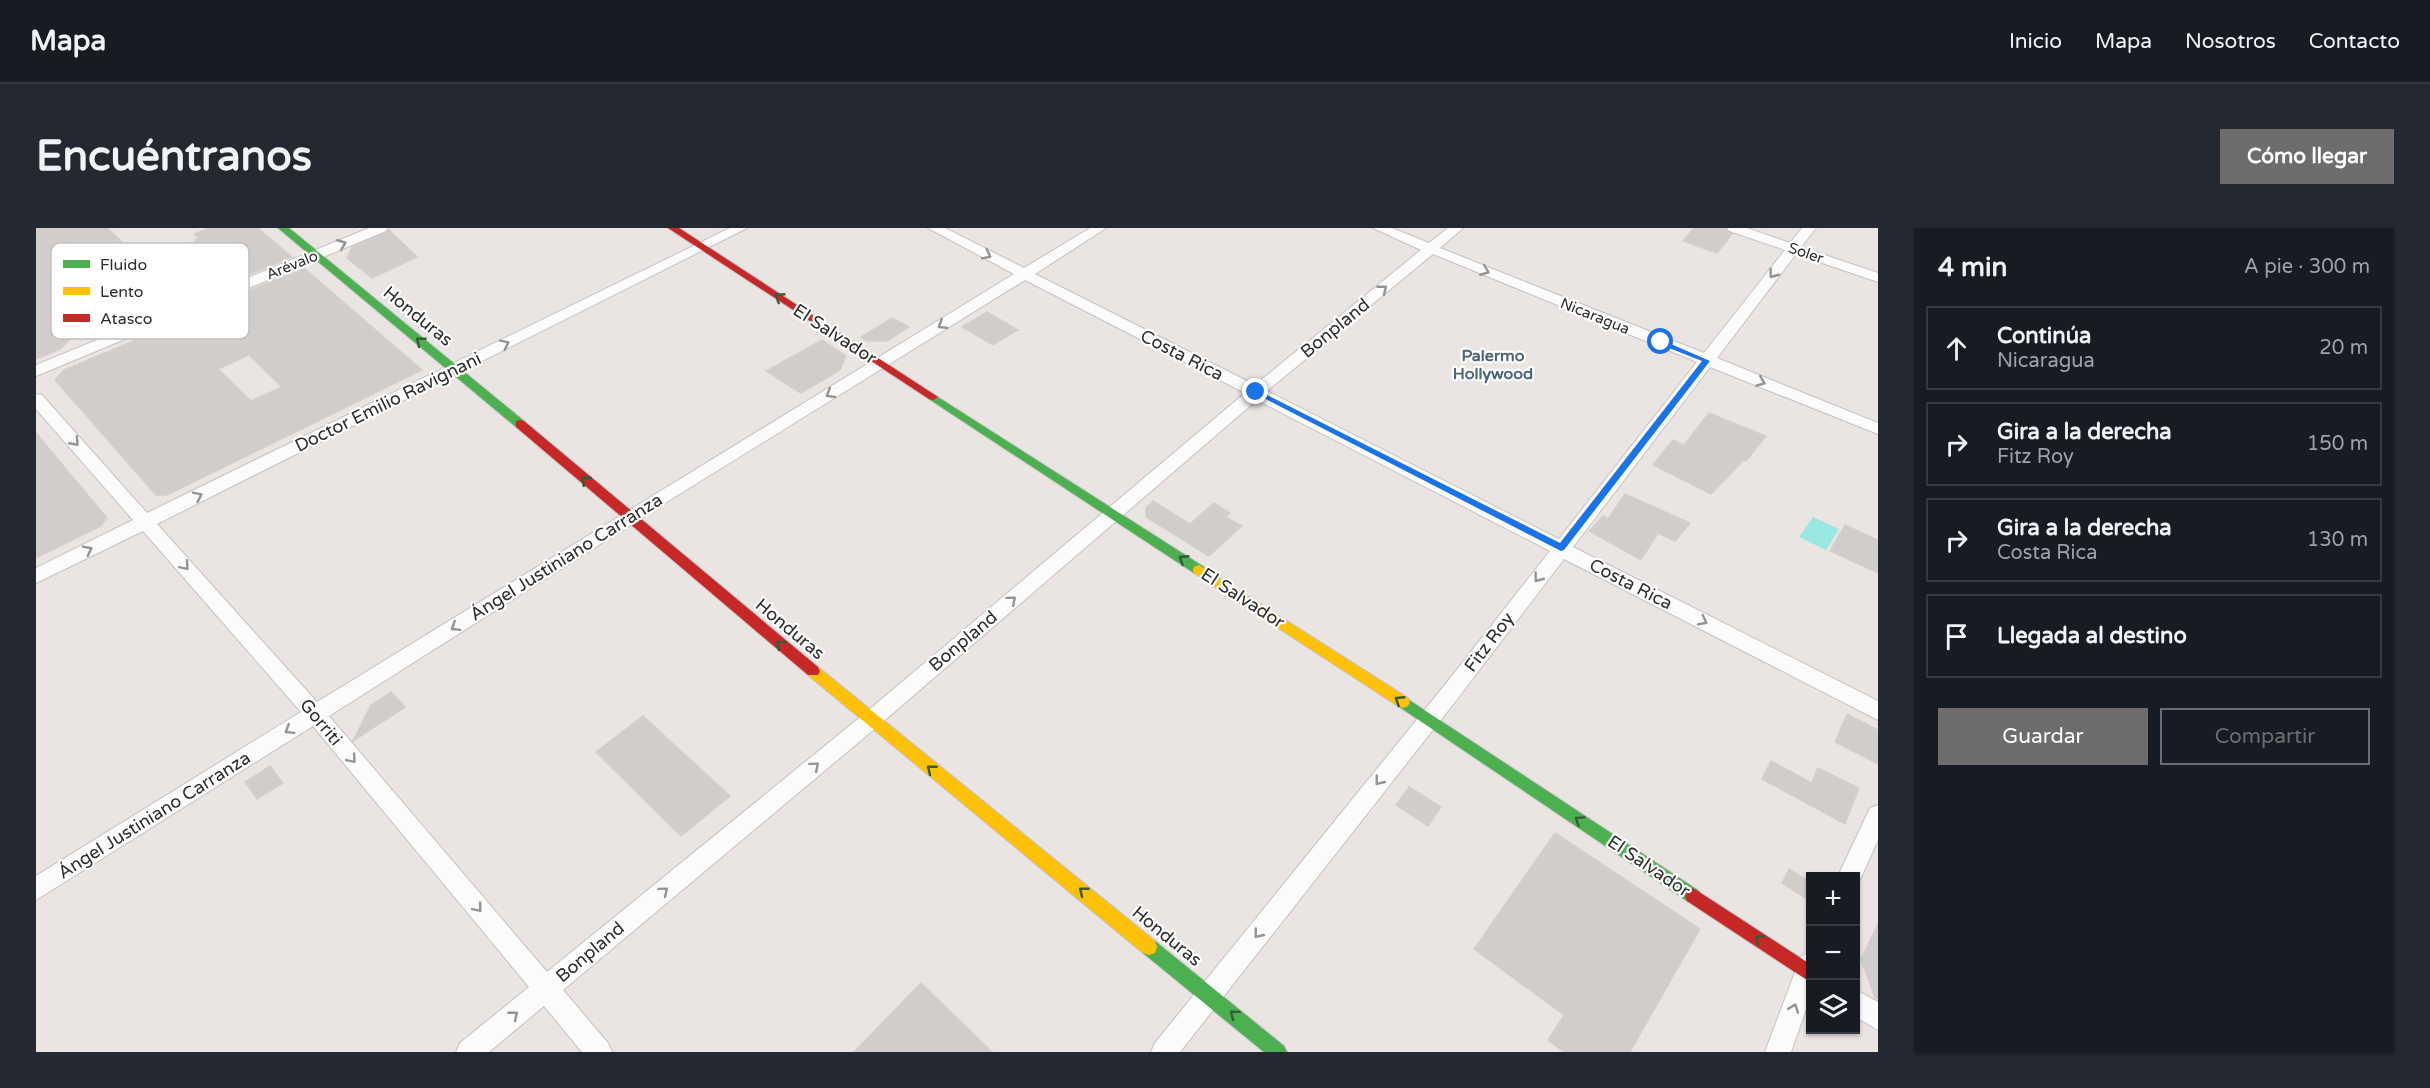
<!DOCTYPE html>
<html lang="es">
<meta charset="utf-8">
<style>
:root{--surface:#171b24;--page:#242831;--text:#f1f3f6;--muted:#9ea1a6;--line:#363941;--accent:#6e6c6c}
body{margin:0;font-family:"Varela Round",sans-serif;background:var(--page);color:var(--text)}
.controls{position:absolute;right:18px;bottom:18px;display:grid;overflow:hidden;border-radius:0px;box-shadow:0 2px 4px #0004}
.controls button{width:54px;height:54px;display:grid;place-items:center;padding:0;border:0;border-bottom:2px solid var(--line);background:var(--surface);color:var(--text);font:30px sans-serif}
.stop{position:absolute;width:18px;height:18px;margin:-14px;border:4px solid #1a73e8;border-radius:50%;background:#fff}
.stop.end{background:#1a73e8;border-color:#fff;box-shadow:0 2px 6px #0008}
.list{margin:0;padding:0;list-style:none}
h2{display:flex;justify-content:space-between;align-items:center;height:78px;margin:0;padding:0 24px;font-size:26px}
h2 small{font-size:20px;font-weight:400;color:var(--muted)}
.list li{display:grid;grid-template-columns:39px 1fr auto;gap:18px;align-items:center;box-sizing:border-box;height:84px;margin:0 12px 12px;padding:0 12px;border:2px solid var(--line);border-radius:0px}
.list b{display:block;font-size:22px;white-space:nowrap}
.list p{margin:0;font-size:20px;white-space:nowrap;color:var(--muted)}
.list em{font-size:20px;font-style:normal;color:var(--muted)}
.actions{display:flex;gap:12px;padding:18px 24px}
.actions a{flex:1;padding:14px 0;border:2px solid var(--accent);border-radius:0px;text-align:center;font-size:21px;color:var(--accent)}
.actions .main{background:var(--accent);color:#fff}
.icon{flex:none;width:33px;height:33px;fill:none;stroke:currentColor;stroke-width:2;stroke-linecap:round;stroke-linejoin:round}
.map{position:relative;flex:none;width:1842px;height:824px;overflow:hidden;border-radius:0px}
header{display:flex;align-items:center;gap:36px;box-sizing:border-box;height:84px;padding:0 30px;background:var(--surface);border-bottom:2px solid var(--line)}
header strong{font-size:28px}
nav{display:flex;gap:33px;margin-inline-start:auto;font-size:21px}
.intro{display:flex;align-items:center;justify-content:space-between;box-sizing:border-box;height:144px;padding:0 36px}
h1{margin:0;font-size:42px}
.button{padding:15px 27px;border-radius:0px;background:var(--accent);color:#fff;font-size:21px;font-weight:700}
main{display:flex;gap:36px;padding:0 36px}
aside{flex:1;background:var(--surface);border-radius:0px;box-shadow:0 2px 4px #0004}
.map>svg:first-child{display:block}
</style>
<header>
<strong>Mapa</strong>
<nav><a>Inicio</a><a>Mapa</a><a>Nosotros</a><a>Contacto</a></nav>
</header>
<div class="intro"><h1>Encuéntranos</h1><a class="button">Cómo llegar</a></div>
<main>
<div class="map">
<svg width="1842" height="824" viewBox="0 0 1842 824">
<rect width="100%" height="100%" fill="#eae4e2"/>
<!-- water -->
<polygon fill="#99e8e2" points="1777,289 1803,301 1790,322 1763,309"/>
<!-- building -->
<g fill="#d1cdcb" stroke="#d5d0ce" stroke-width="1.5" fill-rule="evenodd">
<polygon points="0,0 71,0 100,27 110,33 161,13 159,12 163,10 158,6 174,0 222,0 256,29 188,57 172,41 135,56 151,72 87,99 69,78 24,121 0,131"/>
<polygon points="1658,0 1689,0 1696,6 1681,25 1647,13"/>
<polygon points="353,2 381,29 336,50 311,30 316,19"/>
<path d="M268 40 386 142 131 267H120L19 152 28 142 100 112 98 110 162 83 164 86 201 70 199 68ZM213 127 246 159 215 173 182 141Z"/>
<polygon points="951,84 982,102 957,117 926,99"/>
<polygon points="856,90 873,99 851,113 831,113 825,109"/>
<polygon points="786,112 810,128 804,142 765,165 730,143"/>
<polygon points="1673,185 1730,208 1710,233 1708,232 1675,266 1617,237 1637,212 1648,217"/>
<polygon points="0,205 71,290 65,298 0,330"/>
<polygon points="1589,266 1654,295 1639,313 1622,305 1605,332 1553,303 1567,288 1572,291"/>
<polygon points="1117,273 1154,296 1178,275 1194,285 1190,289 1206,298 1173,328 1110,289 1110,280"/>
<polygon points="1809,297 1842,312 1842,345 1794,323"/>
<polygon points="355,464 369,479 317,513 335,477"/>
<polygon points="1811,486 1842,502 1842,536 1799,514"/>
<polygon points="607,488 694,568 645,608 560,524"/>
<polygon points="1735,533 1776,555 1782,540 1823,560 1809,596 1726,551"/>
<polygon points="234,538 247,555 221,571 209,554"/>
<polygon points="1373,559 1405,579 1392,598 1360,577"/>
<polygon points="1519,605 1664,701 1594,824 1528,824 1512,812 1528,787 1438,721"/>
<polygon points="1753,641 1774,654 1774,673 1746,655"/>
<polygon points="1842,696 1842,771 1839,770 1825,731"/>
<polygon points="885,755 956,824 818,824"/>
</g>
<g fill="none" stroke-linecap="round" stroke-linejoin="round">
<defs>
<g id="street">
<polygon points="333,0 352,0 350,3 0,148 0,137"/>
<path d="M694 0H711L121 296 281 474 978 46 892 0H909L988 40 1054 0H1070L999 46 1219 157 1385 22 1337 0H1356L1393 15 1412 0H1427L1404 20 1668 125 1749 22 1693 3 1691 0H1711L1754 15 1766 0H1780L1765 19 1842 45V54L1760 26 1681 130 1842 195V206L1674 139 1537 319 1842 473V492L1528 331 1422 470 1144 824H1115L1119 815 1408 458 1514 323 1221 172 842 498 527 762 572 815 576 824H546L508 778 453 824H420L424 815 493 759 277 498 0 672V648L265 484 107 303 0 355V340L97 292 0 181V166L6 167 111 285ZM1397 26 1661 134 1523 311 1231 163ZM989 52 1209 165 828 486 511 744 293 488 637 270Z"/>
<polygon points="1842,577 1842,612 1822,656 1820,657 1820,648 1802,648 1834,580"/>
<polygon points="1774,725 1774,770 1755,824 1729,824 1765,728"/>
<polygon points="1820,762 1842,774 1842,802 1820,789"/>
</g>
<g id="fast">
<polygon points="242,0 253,0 488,193 488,199 480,199"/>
<polygon points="897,166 1168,339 1169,342 1168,345 1158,345 893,171 892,169"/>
<polygon points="1367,468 1663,663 1665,668 1663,673 1657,676 1651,673 1362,478 1360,474 1362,470"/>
<polygon points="1113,711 1119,713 1248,818 1251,824 1228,824 1107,725 1105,719 1107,713"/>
</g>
<g id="slow">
<polygon points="1163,337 1372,470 1374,474 1372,478 1367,480 1362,478 1158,345 1157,342 1158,339"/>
<polygon points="777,437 782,439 1119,713 1121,719 1119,725 1113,727 1107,725 772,447 770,443 772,439"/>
</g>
<g id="jam">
<polygon points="632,0 643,0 902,169 897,172 893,171"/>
<polygon points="484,192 488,193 782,439 784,443 782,447 772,447 480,199 480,193"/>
<polygon points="1657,660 1774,736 1774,754 1651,673 1649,668 1651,663"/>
</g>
</defs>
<!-- street casing -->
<use href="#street" stroke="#c4c3c3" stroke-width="2"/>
<!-- fast casing -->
<use href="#fast" stroke="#c4c3c3" stroke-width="2"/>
<!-- slow casing -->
<use href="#slow" stroke="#c4c3c3" stroke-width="2"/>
<!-- jam casing -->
<use href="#jam" stroke="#c4c3c3" stroke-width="2"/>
<!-- street -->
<use href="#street" fill="#fcfbfb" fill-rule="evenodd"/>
<!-- fast -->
<use href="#fast" fill="#4caf50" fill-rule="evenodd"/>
<!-- slow -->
<use href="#slow" fill="#ffc107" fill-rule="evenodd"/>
<!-- jam -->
<use href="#jam" fill="#c62828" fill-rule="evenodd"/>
</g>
<!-- one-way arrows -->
<defs><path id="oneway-chevron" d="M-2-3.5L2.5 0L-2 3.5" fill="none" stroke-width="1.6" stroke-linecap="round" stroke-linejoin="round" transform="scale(1.5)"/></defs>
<g stroke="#949494">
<use href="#oneway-chevron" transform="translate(306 16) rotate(-22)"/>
<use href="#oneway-chevron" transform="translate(951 27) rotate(27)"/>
<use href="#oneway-chevron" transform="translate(1449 43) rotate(22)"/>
<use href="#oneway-chevron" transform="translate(1737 46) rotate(127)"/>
<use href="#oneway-chevron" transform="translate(1347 61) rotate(-39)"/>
<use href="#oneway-chevron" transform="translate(906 97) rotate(148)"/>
<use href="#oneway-chevron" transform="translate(469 116) rotate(-26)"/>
<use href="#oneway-chevron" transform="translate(1725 154) rotate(22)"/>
<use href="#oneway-chevron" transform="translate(794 166) rotate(149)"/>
<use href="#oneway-chevron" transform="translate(39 214) rotate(48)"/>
<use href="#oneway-chevron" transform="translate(162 268) rotate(-26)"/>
<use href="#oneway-chevron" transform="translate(52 322) rotate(-27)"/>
<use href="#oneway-chevron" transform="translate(149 338) rotate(49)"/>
<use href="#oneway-chevron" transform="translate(1502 350) rotate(127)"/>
<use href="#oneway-chevron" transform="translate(976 372) rotate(-40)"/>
<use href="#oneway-chevron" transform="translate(1667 393) rotate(27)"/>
<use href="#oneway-chevron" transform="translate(419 399) rotate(148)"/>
<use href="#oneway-chevron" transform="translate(253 502) rotate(148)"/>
<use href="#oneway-chevron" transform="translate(316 531) rotate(50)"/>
<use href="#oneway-chevron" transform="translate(779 538) rotate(-40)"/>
<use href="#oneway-chevron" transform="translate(1343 553) rotate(129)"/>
<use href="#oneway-chevron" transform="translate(628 663) rotate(-40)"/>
<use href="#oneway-chevron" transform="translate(442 680) rotate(50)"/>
<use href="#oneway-chevron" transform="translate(1222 706) rotate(129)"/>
<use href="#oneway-chevron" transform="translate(1758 780) rotate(-70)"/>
<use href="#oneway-chevron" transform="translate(478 787) rotate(-39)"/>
</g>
<g stroke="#375a39">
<use href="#oneway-chevron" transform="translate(743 69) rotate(-147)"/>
<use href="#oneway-chevron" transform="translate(384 113) rotate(-141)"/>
<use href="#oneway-chevron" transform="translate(549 252) rotate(-139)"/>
<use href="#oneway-chevron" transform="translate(1147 331) rotate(-147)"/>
<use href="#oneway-chevron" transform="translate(744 416) rotate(-140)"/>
<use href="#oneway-chevron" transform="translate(1363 472) rotate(-147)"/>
<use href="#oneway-chevron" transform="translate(895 541) rotate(-141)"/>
<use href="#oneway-chevron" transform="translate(1543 592) rotate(-146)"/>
<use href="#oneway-chevron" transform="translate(1047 663) rotate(-141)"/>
<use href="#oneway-chevron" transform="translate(1723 711) rotate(-146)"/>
<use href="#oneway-chevron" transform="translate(1198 786) rotate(-140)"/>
</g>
<!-- route -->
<polygon fill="#1a73e8" points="1623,113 1628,113 1674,133 1528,322 1525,323 1216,164 1223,163 1524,315 1666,133 1623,116"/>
<g text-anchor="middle" stroke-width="4.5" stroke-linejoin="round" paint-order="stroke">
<!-- far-street labels -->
<g font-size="15" fill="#2c2c2c" stroke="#fff">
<text transform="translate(1770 25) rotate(19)" y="5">Soler</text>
<text transform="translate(256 37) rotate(-22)" y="5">Arévalo</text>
<text transform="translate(1559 88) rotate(22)" y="5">Nicaragua</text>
</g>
<!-- far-neighbourhood labels -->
<g font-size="16" font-weight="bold" fill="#4d657b" stroke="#fff">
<text x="1457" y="133">Palermo<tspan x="1457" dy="18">Hollywood</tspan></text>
</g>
<!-- street labels -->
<g font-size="18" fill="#2c2c2c" stroke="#fff">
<text transform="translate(382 88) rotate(39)" y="6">Honduras</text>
<text transform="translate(1299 100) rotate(-39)" y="6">Bonpland</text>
<text transform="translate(799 106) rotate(33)" y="6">El Salvador</text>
<text transform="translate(1146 127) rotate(27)" y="6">Costa Rica</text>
<text transform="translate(352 174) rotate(-26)" y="6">Doctor Emilio Ravignani</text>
<text transform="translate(530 329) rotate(-32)" y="6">Ángel Justiniano Carranza</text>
<text transform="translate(1595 356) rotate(27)" y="6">Costa Rica</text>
<text transform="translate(1207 370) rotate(33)" y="6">El Salvador</text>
<text transform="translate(754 401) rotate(40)" y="6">Honduras</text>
<text transform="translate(927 413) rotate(-40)" y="6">Bonpland</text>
<text transform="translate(1453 414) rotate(-53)" y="6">Fitz Roy</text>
<text transform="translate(285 494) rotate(50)" y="6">Gorriti</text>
<text transform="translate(118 587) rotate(-32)" y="6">Ángel Justiniano Carranza</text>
<text transform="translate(1613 638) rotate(34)" y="6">El Salvador</text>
<text transform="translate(1131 708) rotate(39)" y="6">Honduras</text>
<text transform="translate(554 724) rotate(-40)" y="6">Bonpland</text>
</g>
</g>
<!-- legend -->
<rect x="15" y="15" width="198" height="96" rx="9" fill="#fff" stroke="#c0c0c0" stroke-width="1.5"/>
<rect x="27" y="32" width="27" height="8" fill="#4caf50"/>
<rect x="27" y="59" width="27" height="8" fill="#ffc107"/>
<rect x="27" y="86" width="27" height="8" fill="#c62828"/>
<g font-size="16" fill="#2c2c2c">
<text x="64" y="42">Fluido</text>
<text x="64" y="69">Lento</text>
<text x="64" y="96">Atasco</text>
</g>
</svg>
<div class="controls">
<button>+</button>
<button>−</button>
<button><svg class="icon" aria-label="layers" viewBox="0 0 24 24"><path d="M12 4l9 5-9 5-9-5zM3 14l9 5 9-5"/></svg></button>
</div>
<div class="stop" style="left:1625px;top:114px"></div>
<div class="stop end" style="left:1220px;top:164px"></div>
</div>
<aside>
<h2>4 min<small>A pie · 300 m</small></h2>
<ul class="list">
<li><svg class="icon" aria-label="ahead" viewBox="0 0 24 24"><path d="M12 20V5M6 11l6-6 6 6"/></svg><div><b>Continúa</b><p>Nicaragua</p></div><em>20 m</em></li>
<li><svg class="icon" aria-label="right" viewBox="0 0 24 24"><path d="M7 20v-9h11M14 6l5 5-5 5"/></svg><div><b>Gira a la derecha</b><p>Fitz Roy</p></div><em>150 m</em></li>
<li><svg class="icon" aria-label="right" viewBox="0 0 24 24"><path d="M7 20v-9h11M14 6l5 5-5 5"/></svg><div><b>Gira a la derecha</b><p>Costa Rica</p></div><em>130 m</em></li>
<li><svg class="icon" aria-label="arrive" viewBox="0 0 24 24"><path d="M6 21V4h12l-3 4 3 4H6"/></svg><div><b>Llegada al destino</b></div></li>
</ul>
<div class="actions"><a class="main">Guardar</a><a>Compartir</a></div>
</aside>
</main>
